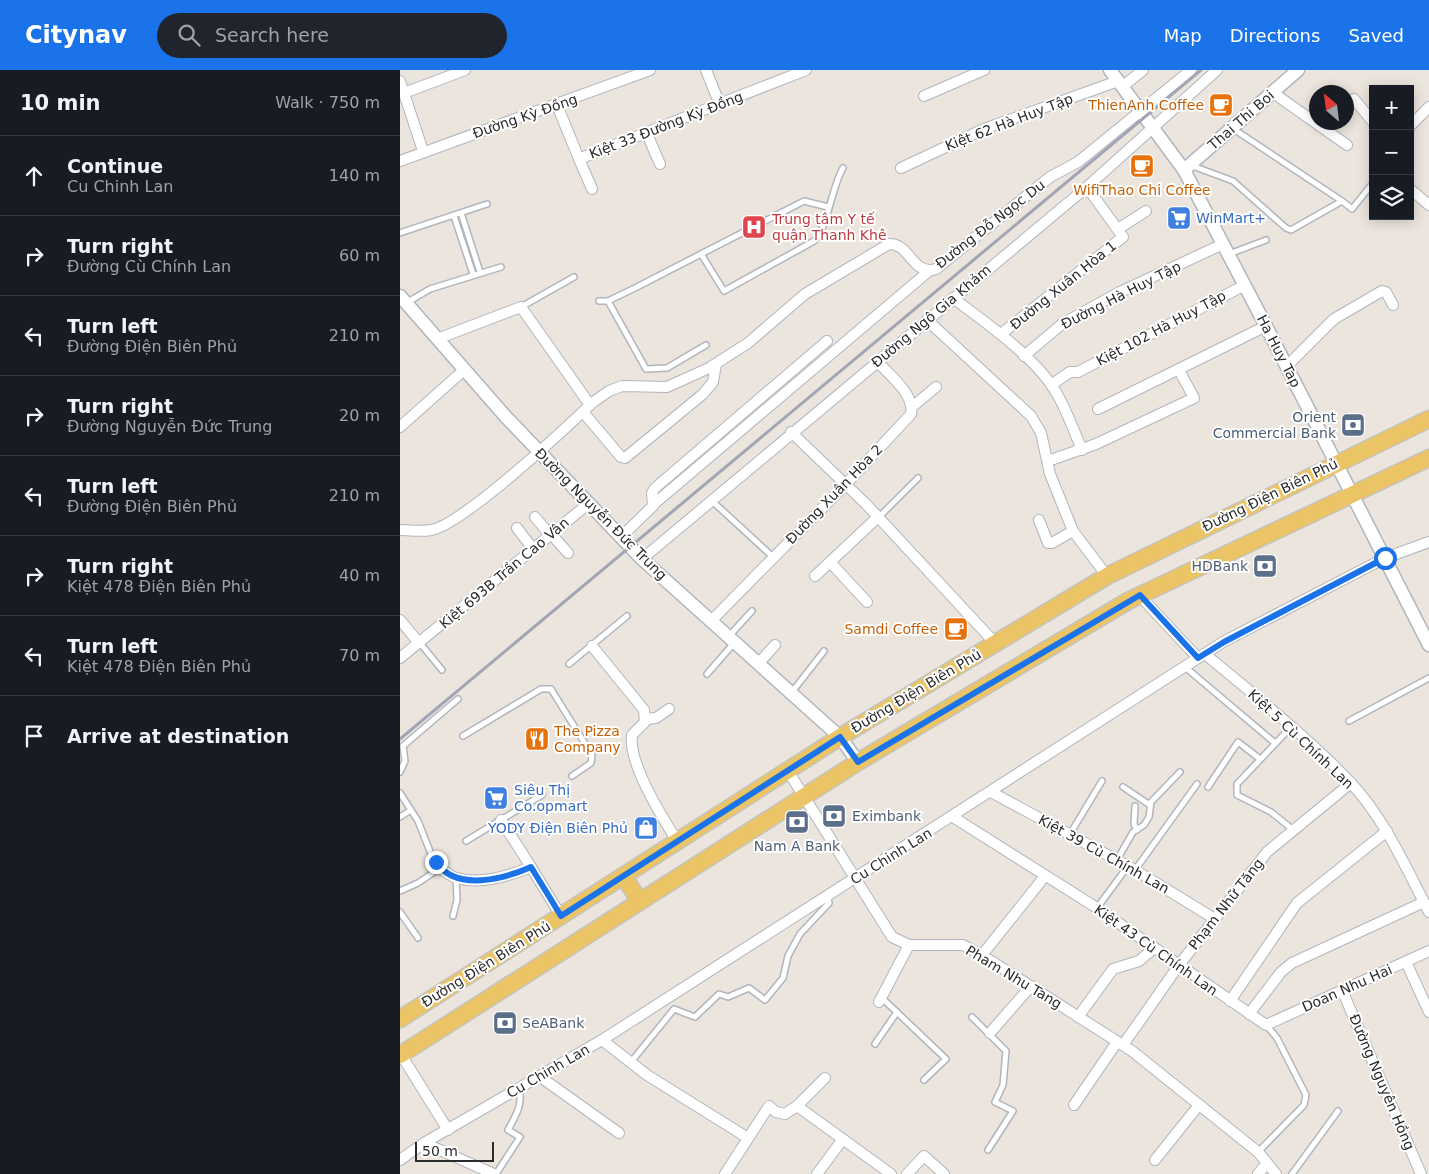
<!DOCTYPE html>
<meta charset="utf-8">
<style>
:root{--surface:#171b24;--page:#20242c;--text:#f1f3f6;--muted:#9ea1a6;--line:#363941;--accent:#1a73e8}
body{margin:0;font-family:"DejaVu Sans",sans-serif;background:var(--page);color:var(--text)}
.controls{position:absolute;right:15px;top:15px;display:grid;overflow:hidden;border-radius:0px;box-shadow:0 2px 12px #0003}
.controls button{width:45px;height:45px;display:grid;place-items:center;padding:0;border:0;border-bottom:1px solid var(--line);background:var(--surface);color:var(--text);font:25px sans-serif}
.compass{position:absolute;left:909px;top:15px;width:45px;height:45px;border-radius:50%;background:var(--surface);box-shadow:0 2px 12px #0003;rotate:332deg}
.scale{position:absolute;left:15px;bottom:12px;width:79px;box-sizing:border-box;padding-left:5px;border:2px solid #2b2b2b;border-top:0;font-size:14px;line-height:18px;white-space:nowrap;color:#2b2b2b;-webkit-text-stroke:4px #fff;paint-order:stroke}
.stop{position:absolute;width:15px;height:15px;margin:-11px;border:4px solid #1a73e8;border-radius:50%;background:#fff}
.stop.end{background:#1a73e8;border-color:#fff;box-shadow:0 1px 5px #0008}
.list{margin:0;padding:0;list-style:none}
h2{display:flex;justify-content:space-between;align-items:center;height:65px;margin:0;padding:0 20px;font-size:21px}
h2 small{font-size:16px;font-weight:400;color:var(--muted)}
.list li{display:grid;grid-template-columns:32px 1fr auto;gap:15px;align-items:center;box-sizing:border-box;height:80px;padding:0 20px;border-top:1px solid var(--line)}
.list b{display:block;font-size:19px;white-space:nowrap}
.list p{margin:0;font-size:16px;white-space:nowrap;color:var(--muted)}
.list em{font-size:16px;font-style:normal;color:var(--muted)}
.icon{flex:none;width:28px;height:28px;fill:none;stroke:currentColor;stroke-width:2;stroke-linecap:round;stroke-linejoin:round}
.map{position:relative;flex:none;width:1029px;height:1104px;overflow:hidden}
header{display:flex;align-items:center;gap:30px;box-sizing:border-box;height:70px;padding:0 25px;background:var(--accent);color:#fff}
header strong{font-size:24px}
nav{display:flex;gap:28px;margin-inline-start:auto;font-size:18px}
.search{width:350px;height:45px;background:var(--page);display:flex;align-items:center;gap:12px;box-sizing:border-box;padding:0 18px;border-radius:28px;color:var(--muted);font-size:19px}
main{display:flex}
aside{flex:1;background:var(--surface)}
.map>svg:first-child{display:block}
</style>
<header>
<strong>Citynav</strong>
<div class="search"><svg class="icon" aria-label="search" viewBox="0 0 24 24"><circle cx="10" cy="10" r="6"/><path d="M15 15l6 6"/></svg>Search here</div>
<nav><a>Map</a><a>Directions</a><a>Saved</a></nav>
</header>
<main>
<aside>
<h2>10 min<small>Walk · 750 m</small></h2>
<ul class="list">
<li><svg class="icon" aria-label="ahead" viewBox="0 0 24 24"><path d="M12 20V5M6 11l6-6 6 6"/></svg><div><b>Continue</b><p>Cu Chinh Lan</p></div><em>140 m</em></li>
<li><svg class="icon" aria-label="right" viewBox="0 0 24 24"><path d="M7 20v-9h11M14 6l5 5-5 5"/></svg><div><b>Turn right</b><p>Đường Cù Chính Lan</p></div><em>60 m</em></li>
<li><svg class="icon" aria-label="left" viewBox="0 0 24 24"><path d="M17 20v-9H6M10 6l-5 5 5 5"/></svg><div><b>Turn left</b><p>Đường Điện Biên Phủ</p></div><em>210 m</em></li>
<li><svg class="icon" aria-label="right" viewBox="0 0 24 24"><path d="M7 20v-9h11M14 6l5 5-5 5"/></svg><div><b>Turn right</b><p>Đường Nguyễn Đức Trung</p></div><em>20 m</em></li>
<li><svg class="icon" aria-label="left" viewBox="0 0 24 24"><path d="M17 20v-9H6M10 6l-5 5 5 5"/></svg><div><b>Turn left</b><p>Đường Điện Biên Phủ</p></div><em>210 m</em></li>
<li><svg class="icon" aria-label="right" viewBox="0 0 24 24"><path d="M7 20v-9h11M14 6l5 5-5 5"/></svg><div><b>Turn right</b><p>Kiệt 478 Điện Biên Phủ</p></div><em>40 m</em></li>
<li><svg class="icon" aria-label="left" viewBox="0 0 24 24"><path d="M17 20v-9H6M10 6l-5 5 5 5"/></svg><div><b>Turn left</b><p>Kiệt 478 Điện Biên Phủ</p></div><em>70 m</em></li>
<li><svg class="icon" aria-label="arrive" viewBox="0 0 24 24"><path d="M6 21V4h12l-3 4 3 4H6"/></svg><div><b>Arrive at destination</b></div></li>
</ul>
</aside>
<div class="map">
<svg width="1029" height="1104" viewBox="0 0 1029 1104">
<rect width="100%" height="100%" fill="#ece5de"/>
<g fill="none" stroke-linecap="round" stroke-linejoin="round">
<defs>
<g id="service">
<polyline points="832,58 942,131"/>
<polyline points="790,95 833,111 886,158 891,160 942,131 952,139 973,113"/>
<polyline points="61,143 80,202"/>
<polyline points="54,146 73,204"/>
<polyline points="0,163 87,134"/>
<path d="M301 184 324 221 414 171C427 160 432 116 443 98"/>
<polyline points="829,184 866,170"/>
<polyline points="199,231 208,231 235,218 404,131 428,137"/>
<polyline points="208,231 246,299 267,298 306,275"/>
<polyline points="6,233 30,219 101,197"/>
<polyline points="121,237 174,207"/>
<polyline points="311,430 373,487"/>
<polyline points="479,447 518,408"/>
<polyline points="329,566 352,541"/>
<polyline points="20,573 42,600"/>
<polyline points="169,594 227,546"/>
<polyline points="785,597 875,673"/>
<polyline points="307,604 335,572"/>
<polyline points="392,622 424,581"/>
<polyline points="949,651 1029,608"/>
<polyline points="891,657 837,714 837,725 871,742 892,759"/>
<polyline points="63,666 141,619 151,619 192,685 191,693 172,706"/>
<polyline points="0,702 5,691 3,676 58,629"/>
<polyline points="723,717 750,735"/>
<polyline points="808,717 838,672 860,689"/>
<polyline points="0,723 18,751 31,784 40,798 18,813 0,821"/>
<polyline points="735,736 734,754 737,760"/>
<polyline points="0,747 11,740"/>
<polyline points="670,764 702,711"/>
<polyline points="66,771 142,725"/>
<polyline points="717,790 733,762 744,755 749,747 751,732 780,702"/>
<polyline points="735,800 797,714"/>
<polyline points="697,838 728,796"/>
<polyline points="0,842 18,868"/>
<polyline points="53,846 57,830 56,808"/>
<polyline points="482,928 546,989 524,1010"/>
<polyline points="572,947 606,981 603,1015 595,1032 613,1041 588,1080"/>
<polyline points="475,974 497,942"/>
<polyline points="231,992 274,939 295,947 319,924 328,927 349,918 365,930 383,908 388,886 400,864 429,833 428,826"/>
<polyline points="858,1082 904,1035 906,1025 877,968 866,955"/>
<path d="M96 1104 120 1067 108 1060C116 1045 123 1035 119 1018"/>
<polyline points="892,1104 938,1041"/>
</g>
<g id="minor">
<polyline points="306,0 320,35"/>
<polyline points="0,11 23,81"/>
<polyline points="722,17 743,0"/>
<polyline points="872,22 947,75"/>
<polyline points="4,23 65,0"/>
<polyline points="524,26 584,0"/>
<polyline points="954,29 973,52"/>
<polyline points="157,35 179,89 406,0"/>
<polyline points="1010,56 1029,37"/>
<polyline points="247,64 260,94"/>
<polyline points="179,89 192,119"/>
<polyline points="0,91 250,0"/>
<polyline points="501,98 584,59 718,11"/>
<polyline points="1010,119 1029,135"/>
<polyline points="718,159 746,141"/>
<path d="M553 228C586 253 637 288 657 324 667 341 674 361 682 380"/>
<polyline points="527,250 631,346 641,363 650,404 673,461 707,506"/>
<polyline points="601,264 723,167 687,117"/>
<polyline points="37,269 121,237 190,335"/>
<polyline points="624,286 662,254 720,222 823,174"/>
<polyline points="887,296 934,249 982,221 986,222 993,235"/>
<polyline points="651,315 670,302 678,302 845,215"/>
<polyline points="512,337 536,317"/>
<polyline points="698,339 866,256"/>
<polyline points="183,342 221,387 225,388 303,324 313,312 316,294"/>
<polyline points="0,357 64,300"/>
<polyline points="391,362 466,434 595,573"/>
<polyline points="648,391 696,374 794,328 779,300"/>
<polyline points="254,434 529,201"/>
<polyline points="135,447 150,465"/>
<polyline points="639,450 648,473 652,473 673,461"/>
<polyline points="117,458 133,479"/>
<path d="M0 460C10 460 21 462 31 460 62 455 165 359 192 333L209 321 222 316 267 317 309 298 348 273 405 224 489 174C510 173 512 206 536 199L650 107 678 92 791 0"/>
<polyline points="151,464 168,483"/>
<polyline points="221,467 253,436 252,423 255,418 427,271"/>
<polyline points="242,489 687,117 817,0"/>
<polyline points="430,492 467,532"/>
<polyline points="415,506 478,447"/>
<polyline points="739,525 798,588"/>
<polyline points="0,550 19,573"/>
<path d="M312 550 446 414 511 344C515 324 489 305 477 291"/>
<path d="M192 576 244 640 245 652 232 665C228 693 262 747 277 771"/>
<path d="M805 584C854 625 906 666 950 712 985 749 1006 798 1029 842"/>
<polyline points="0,588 188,434"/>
<polyline points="359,593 375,575"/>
<polyline points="246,649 256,648 269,639"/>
<polyline points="388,701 492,867 509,875 563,875 591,891 732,981 858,1082 876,1104"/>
<polyline points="591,722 735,800 815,849"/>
<polyline points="553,747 697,838 866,955 1029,881"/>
<polyline points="101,750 131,797"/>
<path d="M40 798C45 801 51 807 57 808 80 815 109 806 131 797L161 846"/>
<polyline points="582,885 645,806"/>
<polyline points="1006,892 1029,942"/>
<polyline points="942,920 1021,1104"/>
<polyline points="830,931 897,833 987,761"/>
<polyline points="479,932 509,875"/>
<polyline points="849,944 881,902 892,893 1024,832"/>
<polyline points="678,947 713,899 739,891 754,878"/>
<polyline points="590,963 631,916"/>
<polyline points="202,970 247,1005 348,1068"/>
<polyline points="723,975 779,895 867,782 951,713"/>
<polyline points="0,983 48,1060"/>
<polyline points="139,1006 219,1063"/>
<polyline points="674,1035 717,972"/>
<polyline points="397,1036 491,1104"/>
<polyline points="24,1073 94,1104"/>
<polyline points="0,1090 24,1073 202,970 823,572 985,488 1029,472"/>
<polyline points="755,1090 799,1035"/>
<polyline points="325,1104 369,1036 376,1042 385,1044 397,1036 425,1008"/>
<polyline points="417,1104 443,1069"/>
<polyline points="507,1104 524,1086 544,1104"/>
<polyline points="858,1104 867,1093"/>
</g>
<g id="tertiary">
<polyline points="710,0 784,100 866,256 1029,575"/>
<polyline points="784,100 898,0"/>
<polyline points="0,226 106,347 242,489 440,667 458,692"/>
</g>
<g id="primary">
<polyline points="223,806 240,831"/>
<polyline points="0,949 440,667 707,506 1029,349"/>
<polyline points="0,985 458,692 728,531 1029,388"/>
</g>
</defs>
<!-- service casing -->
<use href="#service" stroke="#b1b5be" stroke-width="8"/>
<!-- minor casing -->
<use href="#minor" stroke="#b1b5be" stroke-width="12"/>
<!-- tertiary casing -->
<use href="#tertiary" stroke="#b1b5be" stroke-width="15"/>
<!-- primary casing -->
<use href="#primary" stroke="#c4c4c4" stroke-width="19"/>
<!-- service -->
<use href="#service" stroke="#fff" stroke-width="5"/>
<!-- minor -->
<use href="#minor" stroke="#fff" stroke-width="10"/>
<!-- tertiary -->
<use href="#tertiary" stroke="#fff" stroke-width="12"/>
<!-- primary -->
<use href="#primary" stroke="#eac465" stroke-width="16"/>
<!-- rail -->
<polyline stroke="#a1a5b4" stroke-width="3" points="0,669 801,0"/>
</g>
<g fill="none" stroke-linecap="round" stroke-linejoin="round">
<!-- route -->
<path stroke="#1a73e8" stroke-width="6" d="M36 792C56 822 104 809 131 797L161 846 440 667 458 692 740 525 798 588 824 572 985 488"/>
</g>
<!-- icons -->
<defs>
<symbol id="cafe-square" viewBox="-11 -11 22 22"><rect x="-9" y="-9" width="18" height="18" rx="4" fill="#e8710a" stroke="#fff"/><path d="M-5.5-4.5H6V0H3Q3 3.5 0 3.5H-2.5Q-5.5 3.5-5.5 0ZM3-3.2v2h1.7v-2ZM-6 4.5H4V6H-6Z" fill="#fff"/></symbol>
<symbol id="supermarket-square" viewBox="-11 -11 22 22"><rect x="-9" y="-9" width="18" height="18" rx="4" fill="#3f7fe0" stroke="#fff"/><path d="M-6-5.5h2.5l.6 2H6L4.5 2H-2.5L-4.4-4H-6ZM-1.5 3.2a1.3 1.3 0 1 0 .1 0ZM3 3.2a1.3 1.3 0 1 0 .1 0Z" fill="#fff"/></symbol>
<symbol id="hospital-square" viewBox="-11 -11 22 22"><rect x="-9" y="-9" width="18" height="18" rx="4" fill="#e0444e" stroke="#fff"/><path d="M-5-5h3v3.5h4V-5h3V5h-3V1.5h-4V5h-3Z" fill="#fff"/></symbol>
<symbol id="bank-square" viewBox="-11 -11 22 22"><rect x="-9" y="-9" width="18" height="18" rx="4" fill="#5c6f8a" stroke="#fff"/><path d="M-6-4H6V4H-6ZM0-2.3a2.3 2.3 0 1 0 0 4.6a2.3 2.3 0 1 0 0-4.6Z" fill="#fff"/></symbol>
<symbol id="restaurant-square" viewBox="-11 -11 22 22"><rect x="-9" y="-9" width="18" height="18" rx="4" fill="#e8710a" stroke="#fff"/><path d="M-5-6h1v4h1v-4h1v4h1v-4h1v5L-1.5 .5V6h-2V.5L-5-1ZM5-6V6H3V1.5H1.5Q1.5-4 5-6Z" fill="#fff"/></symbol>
<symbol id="shop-square" viewBox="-11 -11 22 22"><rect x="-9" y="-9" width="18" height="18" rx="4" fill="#3f7fe0" stroke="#fff"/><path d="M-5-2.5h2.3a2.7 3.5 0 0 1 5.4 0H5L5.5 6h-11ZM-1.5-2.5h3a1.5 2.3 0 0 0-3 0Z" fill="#fff"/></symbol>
</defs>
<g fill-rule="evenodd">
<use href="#cafe-square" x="807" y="21" width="28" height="28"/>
<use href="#cafe-square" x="728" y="82" width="28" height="28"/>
<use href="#supermarket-square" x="765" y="134" width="28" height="28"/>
<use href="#hospital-square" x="340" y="143" width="28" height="28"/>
<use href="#bank-square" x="939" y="341" width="28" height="28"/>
<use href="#bank-square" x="851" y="482" width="28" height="28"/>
<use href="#cafe-square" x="542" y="545" width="28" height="28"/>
<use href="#restaurant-square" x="123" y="655" width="28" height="28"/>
<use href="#supermarket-square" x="82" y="714" width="28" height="28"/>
<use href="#bank-square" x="420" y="732" width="28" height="28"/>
<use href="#bank-square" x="383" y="738" width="28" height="28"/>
<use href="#shop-square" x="232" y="744" width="28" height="28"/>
<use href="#bank-square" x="91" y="939" width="28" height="28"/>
</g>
<g text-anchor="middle" stroke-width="4" stroke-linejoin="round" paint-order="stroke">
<!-- food labels -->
<g font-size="14" fill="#c56008" stroke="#fff" text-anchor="end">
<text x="804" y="40">ThienAnh Coffee</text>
<text x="742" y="125" text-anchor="middle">WifiThao Chi Coffee</text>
<text x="538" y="564">Samdi Coffee</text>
<text x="154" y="666" text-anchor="start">The Pizza<tspan x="154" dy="16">Company</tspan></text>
</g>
<!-- street labels -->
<g font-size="14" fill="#2b2b2b" stroke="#fff">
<text transform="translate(125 46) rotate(-19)" y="5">Đường Kỳ Đồng</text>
<text transform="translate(841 50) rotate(-41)" y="5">Thai Thi Boi</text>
<text transform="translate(609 52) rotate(-21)" y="5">Kiệt 62 Hà Huy Tập</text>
<text transform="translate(266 55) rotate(-21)" y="5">Kiệt 33 Đường Kỳ Đồng</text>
<text transform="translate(590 154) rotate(-38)" y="5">Đường Đỗ Ngọc Du</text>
<text transform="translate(663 215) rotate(-39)" y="5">Đường Xuân Hòa 1</text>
<text transform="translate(721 225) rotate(-27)" y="5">Đường Hà Huy Tập</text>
<text transform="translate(531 246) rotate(-40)" y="5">Đường Ngô Gia Khảm</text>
<text transform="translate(761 258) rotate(-28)" y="5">Kiệt 102 Hà Huy Tập</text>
<text transform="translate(879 281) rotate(63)" y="5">Ha Huy Tap</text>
<text transform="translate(434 424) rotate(-46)" y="5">Đường Xuân Hòa 2</text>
<text transform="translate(870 425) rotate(-26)" y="5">Đường Điện Biên Phủ</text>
<text transform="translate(201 444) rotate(45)" y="5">Đường Nguyễn Đức Trung</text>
<text transform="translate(104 503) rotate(-40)" y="5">Kiệt 693B Trần Cao Vân</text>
<text transform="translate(516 621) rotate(-31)" y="5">Đường Điện Biên Phủ</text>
<text transform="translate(901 669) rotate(43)" y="5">Kiệt 5 Cù Chính Lan</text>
<text transform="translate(704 784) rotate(29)" y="5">Kiệt 39 Cù Chính Lan</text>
<text transform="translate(491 786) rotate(-32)" y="5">Cu Chinh Lan</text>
<text transform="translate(826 834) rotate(-52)" y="5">Phạm Nhữ Tăng</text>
<text transform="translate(756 880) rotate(35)" y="5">Kiệt 43 Cù Chính Lan</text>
<text transform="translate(86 894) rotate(-32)" y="5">Đường Điện Biên Phủ</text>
<text transform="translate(614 907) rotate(31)" y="5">Pham Nhu Tang</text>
<text transform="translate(947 918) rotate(-24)" y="5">Doan Nhu Hai</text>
<text transform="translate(148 1001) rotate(-30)" y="5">Cu Chinh Lan</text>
<text transform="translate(982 1012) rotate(67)" y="5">Đường Nguyên Hồng</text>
</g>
<!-- shop labels -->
<g font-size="14" fill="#366cbe" stroke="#fff" text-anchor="start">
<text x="796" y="153">WinMart+</text>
<text x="114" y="725">Siêu Thị<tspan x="114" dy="16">Co.opmart</tspan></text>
<text x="228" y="763" text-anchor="end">YODY Điện Biên Phủ</text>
</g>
<!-- health labels -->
<g font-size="14" fill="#be3a42" stroke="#fff" text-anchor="start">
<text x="372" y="154">Trung tâm Y tế<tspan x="372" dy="16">quận Thanh Khê</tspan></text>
</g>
<!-- service labels -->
<g font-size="14" fill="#4e5e75" stroke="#fff" text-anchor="end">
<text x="936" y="352">Orient<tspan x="936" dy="16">Commercial Bank</tspan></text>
<text x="848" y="501">HDBank</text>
<text x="452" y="751" text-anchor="start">Eximbank</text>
<text x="397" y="781" text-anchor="middle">Nam A Bank</text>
<text x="122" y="958" text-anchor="start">SeABank</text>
</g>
</g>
</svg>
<div class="controls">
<button>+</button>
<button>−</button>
<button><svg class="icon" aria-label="layers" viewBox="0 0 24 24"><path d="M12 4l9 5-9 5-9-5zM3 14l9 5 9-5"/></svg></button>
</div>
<svg class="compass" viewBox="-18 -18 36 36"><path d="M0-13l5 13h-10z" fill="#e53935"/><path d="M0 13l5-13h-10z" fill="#9ea1a6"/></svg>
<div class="scale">50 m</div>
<div class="stop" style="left:985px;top:488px"></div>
<div class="stop end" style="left:36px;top:792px"></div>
</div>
</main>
